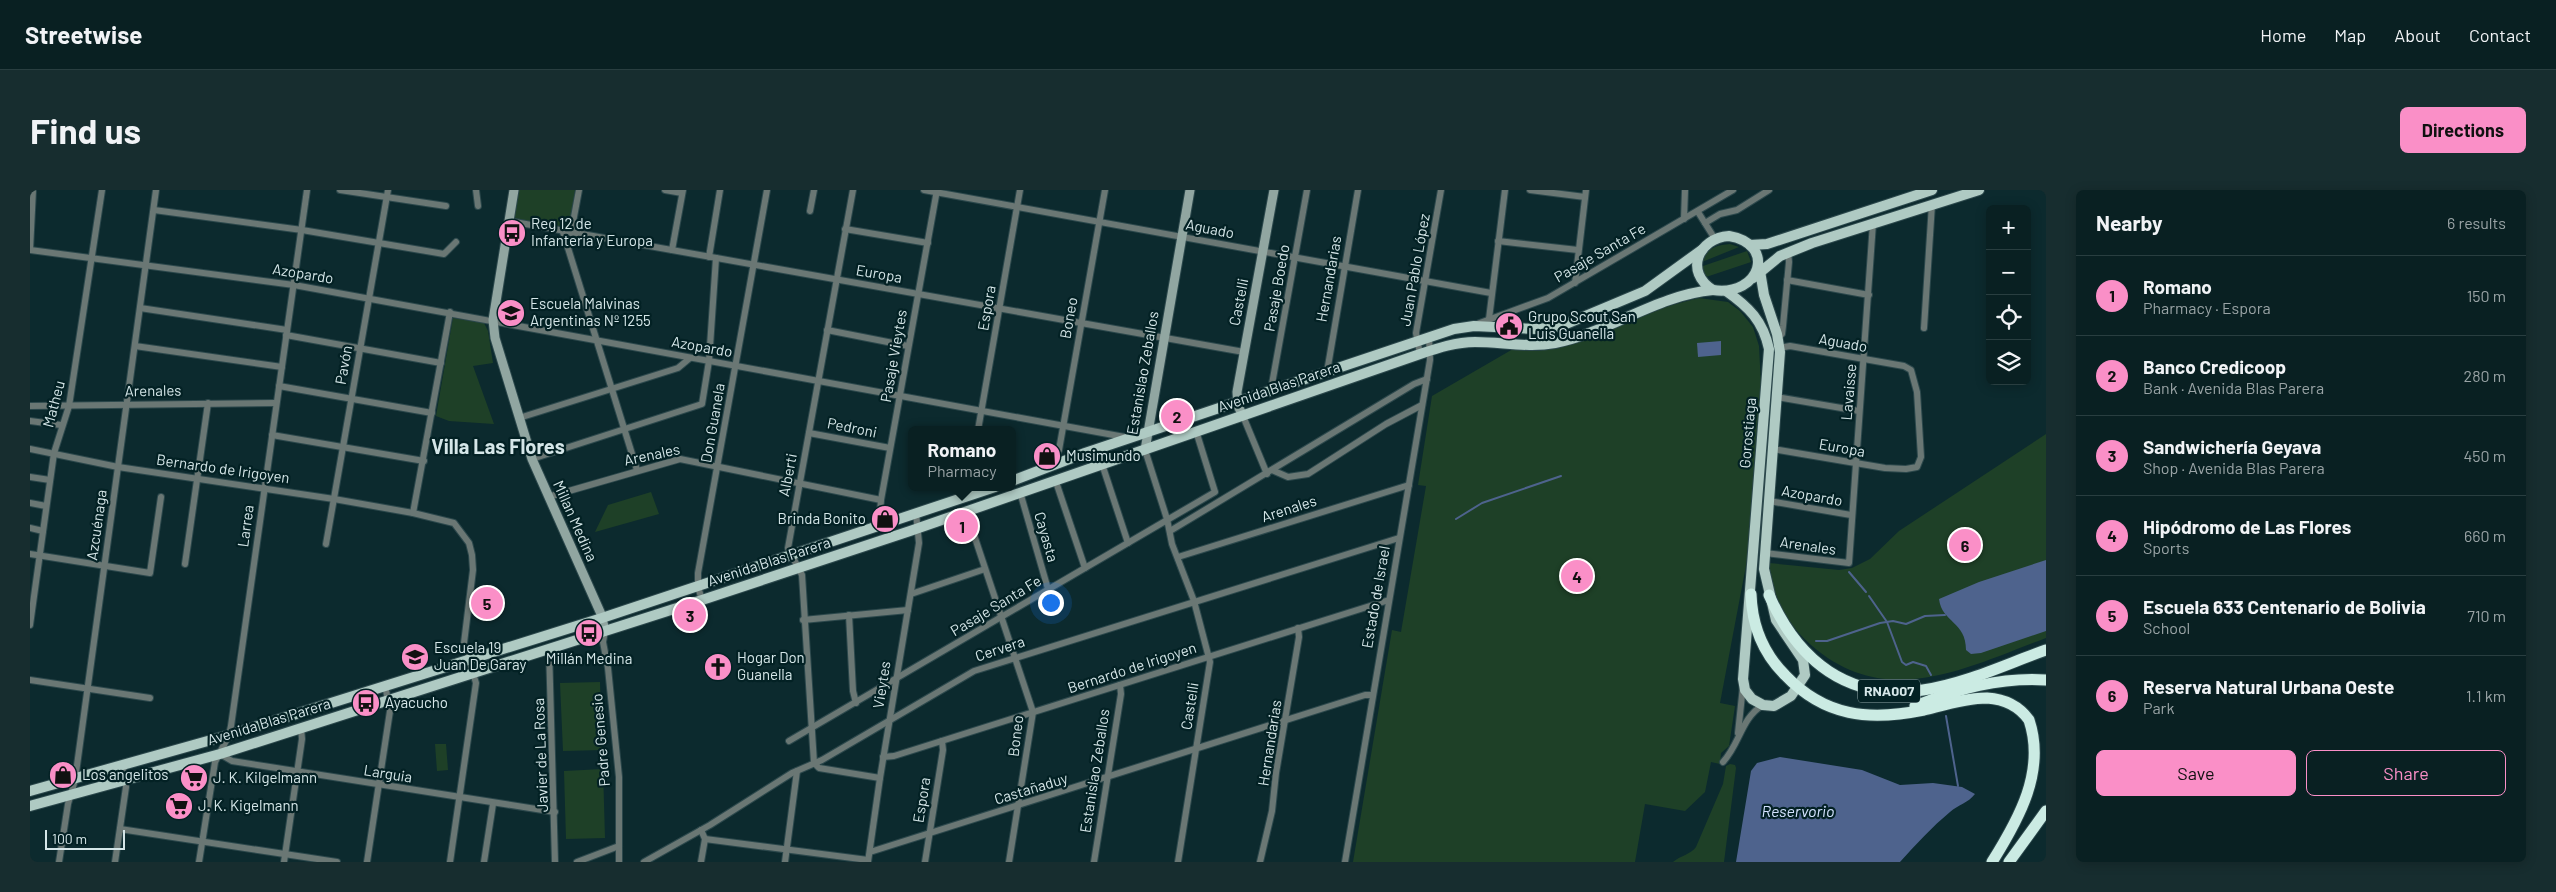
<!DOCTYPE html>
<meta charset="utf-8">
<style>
:root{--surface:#092022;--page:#172d2f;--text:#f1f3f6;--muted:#99a3a5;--line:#293e40;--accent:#fa8fc7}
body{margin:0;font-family:Barlow,sans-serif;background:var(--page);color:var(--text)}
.controls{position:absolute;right:15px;top:15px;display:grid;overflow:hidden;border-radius:8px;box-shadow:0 2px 12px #0003}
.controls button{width:45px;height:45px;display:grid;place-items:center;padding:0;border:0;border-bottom:1px solid var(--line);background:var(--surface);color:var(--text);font:25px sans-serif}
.scale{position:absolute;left:15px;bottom:12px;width:80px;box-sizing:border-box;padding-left:5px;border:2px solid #d5e6e8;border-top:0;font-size:14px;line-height:18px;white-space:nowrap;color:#d5e6e8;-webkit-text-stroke:4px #032124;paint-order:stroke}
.you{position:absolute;left:1020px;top:412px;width:18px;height:18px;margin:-12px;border:4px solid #fff;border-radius:50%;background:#1a73e8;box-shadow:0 0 0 8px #1a73e833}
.badge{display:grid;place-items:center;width:32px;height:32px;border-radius:50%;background:var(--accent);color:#111;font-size:16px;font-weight:700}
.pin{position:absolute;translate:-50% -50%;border:2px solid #fff;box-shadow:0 1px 5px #0006}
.popup{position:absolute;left:878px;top:236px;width:108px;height:65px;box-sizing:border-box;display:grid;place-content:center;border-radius:8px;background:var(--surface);filter:drop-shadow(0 1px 4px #0005);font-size:16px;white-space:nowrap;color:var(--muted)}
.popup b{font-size:19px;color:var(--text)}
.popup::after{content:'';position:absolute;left:50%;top:100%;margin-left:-10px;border:10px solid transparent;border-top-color:var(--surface)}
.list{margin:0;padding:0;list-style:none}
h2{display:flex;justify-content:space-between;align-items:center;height:65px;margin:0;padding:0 20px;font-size:21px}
h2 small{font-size:16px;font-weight:400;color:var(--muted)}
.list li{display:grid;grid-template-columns:32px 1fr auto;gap:15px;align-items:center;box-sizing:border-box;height:80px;padding:0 20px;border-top:1px solid var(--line)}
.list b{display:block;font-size:19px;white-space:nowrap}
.list p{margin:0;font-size:16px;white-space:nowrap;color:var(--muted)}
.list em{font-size:16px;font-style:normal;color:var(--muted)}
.actions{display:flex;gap:10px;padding:15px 20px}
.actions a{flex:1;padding:11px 0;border:1px solid var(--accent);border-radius:8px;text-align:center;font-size:18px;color:var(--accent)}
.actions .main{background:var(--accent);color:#111}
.icon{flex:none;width:28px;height:28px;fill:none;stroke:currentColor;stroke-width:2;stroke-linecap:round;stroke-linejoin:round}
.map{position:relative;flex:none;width:2016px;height:672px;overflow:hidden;border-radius:8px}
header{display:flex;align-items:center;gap:30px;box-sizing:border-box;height:70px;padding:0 25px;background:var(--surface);border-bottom:1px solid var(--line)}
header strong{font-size:24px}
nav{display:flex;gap:28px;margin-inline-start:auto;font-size:18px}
.intro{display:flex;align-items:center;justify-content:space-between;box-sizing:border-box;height:120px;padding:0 30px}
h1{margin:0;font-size:35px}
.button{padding:12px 22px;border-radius:8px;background:var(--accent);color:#111;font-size:18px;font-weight:700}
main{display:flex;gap:30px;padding:0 30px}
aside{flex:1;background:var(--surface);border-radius:8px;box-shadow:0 2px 12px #0003}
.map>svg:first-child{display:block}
</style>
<header>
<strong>Streetwise</strong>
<nav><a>Home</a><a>Map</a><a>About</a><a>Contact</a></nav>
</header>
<div class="intro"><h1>Find us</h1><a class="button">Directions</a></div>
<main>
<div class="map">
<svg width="2016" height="672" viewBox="0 0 2016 672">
<rect width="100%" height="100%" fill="#0c2a2e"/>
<!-- green -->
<g fill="#1e4027">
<polygon points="488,0 545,0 539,40 483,28"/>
<path d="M1700 54 1709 57 1672 72C1676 58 1687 55 1700 54Z"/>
<polygon points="1717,61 1721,72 1676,87 1672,79 1673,76"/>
<polygon points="1669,108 1698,112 1710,121 1723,137 1729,156 1731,195 1718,365 1690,513 1705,516 1699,556 1691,563 1690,574 1681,572 1675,602 1655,621 1615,614 1605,672 1323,672 1362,440 1371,442 1396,296 1388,295 1402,206 1483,159 1507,161 1524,158 1559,147 1627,119"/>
<polygon points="423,128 454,133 458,141 463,173 443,176 464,234 419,231 406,226"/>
<path d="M2016 244V448C1936 478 1856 521 1781 455 1756 433 1741 406 1739 373L1809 380 1822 378 1840 369 1869 341Z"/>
<polygon points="621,302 629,324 565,342 578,315"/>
<polygon points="570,492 572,560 533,561 530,493"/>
<polygon points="405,554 416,554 418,580 407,581"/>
<path d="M1700 574 1705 575 1706 578 1694 672H1643C1650 666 1661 664 1666 657L1693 594 1696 576Z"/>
<polygon points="573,579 575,648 536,649 534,581"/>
</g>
<!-- water -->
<g fill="#4e638d">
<polygon points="1691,151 1691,165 1668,167 1667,153"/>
<path d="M2016 370V441L1951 463 1941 464 1936 460C1936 431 1912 433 1909 409L1949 392Z"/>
<path d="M1750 567 1832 580 1870 595 1903 593 1932 597 1945 604C1938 613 1928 615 1920 622 1902 637 1886 654 1870 672H1706L1721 581 1727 573Z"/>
</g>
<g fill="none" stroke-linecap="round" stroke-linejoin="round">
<!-- stream -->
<g stroke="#4e638d" stroke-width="2">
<polyline points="1426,329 1452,313 1531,286"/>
<polyline points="1819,382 1836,402"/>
<polyline points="1839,406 1857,432 1872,472 1876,475 1883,472 1896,476 1901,485"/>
<polyline points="1786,451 1797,451 1850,433 1863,431 1876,434 1895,426 1915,425"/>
<polyline points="1916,526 1928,596"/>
</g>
<defs>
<g id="street">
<polyline points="310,0 416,16"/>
<polyline points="446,0 448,16"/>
<polyline points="635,0 652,3"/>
<polyline points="823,0 758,358 772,385 784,573 789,578 850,588"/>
<polyline points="894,0 1461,103"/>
<polyline points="1500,0 1555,7"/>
<polyline points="124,20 272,40 414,64 426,52"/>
<polyline points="780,21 784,0"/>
<polyline points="1668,22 1685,49"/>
<polyline points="1654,29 1655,0"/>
<polyline points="479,31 1214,162"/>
<polyline points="1675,33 1690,24 1707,20 1739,0"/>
<polyline points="815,39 898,53"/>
<polyline points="533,42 607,280"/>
<polyline points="541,43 549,0"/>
<polyline points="1468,51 1548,60"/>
<polyline points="0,60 264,95 1100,248"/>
<polyline points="0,60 3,0"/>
<polyline points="642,60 653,0"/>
<polyline points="679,67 690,0"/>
<polyline points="1757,90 1839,105"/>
<polyline points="1545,93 1556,0"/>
<polyline points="110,118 257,140"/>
<polyline points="1459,129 1475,0"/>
<polyline points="1447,134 1518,108 1703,0"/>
<polyline points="1894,138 1902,14"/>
<polyline points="797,140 878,156"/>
<polyline points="256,145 411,173"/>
<polyline points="1748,148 1752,144 1753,136 1759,72 1758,62"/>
<polyline points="105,156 252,177"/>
<polyline points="1390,164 1386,143 1411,0"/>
<polyline points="1297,182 1328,0"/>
<polyline points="249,196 402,223"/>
<polyline points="1243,200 1242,194 1277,0"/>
<polyline points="1747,207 1829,221"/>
<polyline points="0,216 246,213"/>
<polyline points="1213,226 1237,284"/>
<polyline points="489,228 648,178 660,168"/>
<polyline points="0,231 31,235"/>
<polyline points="948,240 990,0"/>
<polyline points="779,243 860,258"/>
<polyline points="242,245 394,271"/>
<polyline points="0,259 88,277 304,309 383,323 424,333 439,353 442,365 443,380 434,453 446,493 420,672"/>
<polyline points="1743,259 1855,278 1876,279 1887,277 1891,267 1887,202 1881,180 1874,176 1760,156 1749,158"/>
<polyline points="1115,260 1137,329 1142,354 1164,411 1180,472 1148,672"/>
<polyline points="502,269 672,214 679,171 686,68"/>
<polyline points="1072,274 1098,353"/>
<polyline points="1021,275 1029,260 1075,0"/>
<polyline points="1242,280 1258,287 1278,284 1356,234 1392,215"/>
<polyline points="0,287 20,290"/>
<polyline points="1025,289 1055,378"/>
<polyline points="990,302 1018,399"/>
<polyline points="518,307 650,269 851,310"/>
<polyline points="1739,311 1821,325"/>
<polyline points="0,313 16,316"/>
<polyline points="936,321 1003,522 979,672"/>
<polyline points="383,323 420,122"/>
<polyline points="849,337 851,310 907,0"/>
<polyline points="0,338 13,341"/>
<polyline points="1140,341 1384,194 1397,189"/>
<polyline points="296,354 358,0"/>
<polyline points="1735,363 1819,373 1843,33"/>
<polyline points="0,364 120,383 131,307"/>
<polyline points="1148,367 1379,295"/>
<polyline points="155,374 178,213"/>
<polyline points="881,404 955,379"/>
<polyline points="672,410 668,397 668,383 737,0"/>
<polyline points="819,425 823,501 826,513"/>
<polyline points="773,430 878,420"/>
<polyline points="0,435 24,263 39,216 72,0"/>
<polyline points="575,441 573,452 578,478 589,587 589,672"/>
<polyline points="519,458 525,672"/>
<polyline points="0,490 120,508"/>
<polyline points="1708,543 1713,496"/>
<polyline points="759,551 1185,302 1166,241"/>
<polyline points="190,564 202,571 525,622"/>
<polyline points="853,567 864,566 1359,410"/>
<path d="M1693 572C1710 554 1711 528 1733 515"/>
<polyline points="90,639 307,672"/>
<polyline points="675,649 838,670"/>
<polyline points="840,662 1335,505 1342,505"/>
<polyline points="29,672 38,614 45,590 126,0"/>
<polyline points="85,672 96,597 93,577"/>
<polyline points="169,672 185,572 199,545 201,536 277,0"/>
<polyline points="254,672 272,549 271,538"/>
<polyline points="337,672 360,521 355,495"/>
<polyline points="454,672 463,614"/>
<polyline points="547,672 589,656"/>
<polyline points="614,672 680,635 762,583 792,570 944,481 1369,348"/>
<polyline points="671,672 675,649 671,640"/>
<polyline points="755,672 767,581"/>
<polyline points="838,672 850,588 889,353 886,323"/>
<polyline points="895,672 913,560 912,551"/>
<polyline points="1064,672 1091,504 1090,495"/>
<polyline points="1230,672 1242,621 1246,583 1269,447 1268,438"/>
<polyline points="1315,672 1400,170 1399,147"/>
</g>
<g id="secondary">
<polyline points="484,0 463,130 465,148 502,269 571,424 575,441"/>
<polyline points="1213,226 1208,216 1207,202 1244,0"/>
<polyline points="1115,260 1160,0"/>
</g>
<g id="primary">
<path d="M1699 46C1747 54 1731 107 1683 100 1654 82 1668 48 1699 46Z"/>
<polyline points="1720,55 1737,54 1902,0"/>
<polyline points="1723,88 1750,66 1782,53 1949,0"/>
<path d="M1696 101C1719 117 1733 131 1739 159L1713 489 1715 500 1722 509 1733 515 1744 516 1761 506 1775 485 1773 470 1746 430 1734 379 1750 162 1747 144 1734 105 1729 75"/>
<polyline points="982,291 1055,263 1424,139 1444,136 1506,139 1529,137 1615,101 1673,59"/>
<polyline points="0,601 199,545 572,428 965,297"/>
<path d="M0 616 190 564 672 410 880 341 1390 164C1408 158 1426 152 1445 152 1472 152 1499 158 1525 153 1580 142 1627 105 1683 100"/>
</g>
<g id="highway">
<path d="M1721 404C1722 436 1732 462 1755 485 1795 527 1839 531 1894 520 1914 515 1936 508 1957 508 1974 509 1989 516 1999 530 2016 581 1989 629 1962 672"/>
<path d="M1739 405C1768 471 1818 511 1893 500 1935 494 1976 474 2016 460"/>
<path d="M1885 516C1927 499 1970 487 2016 490"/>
<polyline points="1979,672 2016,621"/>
</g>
</defs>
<!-- street casing -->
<use href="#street" stroke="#2c484c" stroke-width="8"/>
<!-- secondary casing -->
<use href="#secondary" stroke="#2c484c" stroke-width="11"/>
<!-- primary casing -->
<use href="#primary" stroke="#2c484c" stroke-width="12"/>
<!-- highway casing -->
<use href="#highway" stroke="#2c484c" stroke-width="13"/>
<!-- street -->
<use href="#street" stroke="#6a7774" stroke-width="6"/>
<!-- secondary -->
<use href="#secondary" stroke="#91a6a1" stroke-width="9"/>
<!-- primary -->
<use href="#primary" stroke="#afcac3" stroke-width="10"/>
<!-- highway -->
<use href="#highway" stroke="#cbebe3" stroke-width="11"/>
</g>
<!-- icons -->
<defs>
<symbol id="bus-disc" viewBox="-11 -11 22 22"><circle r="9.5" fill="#fa8fc7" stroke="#032124"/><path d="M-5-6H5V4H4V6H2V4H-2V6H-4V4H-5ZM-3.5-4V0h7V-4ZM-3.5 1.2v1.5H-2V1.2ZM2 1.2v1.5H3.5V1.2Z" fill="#111"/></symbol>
<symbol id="school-disc" viewBox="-11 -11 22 22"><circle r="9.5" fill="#fa8fc7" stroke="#032124"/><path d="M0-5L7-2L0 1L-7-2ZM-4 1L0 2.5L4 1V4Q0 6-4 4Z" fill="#111"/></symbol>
<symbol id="civic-disc" viewBox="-11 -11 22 22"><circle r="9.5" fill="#fa8fc7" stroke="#032124"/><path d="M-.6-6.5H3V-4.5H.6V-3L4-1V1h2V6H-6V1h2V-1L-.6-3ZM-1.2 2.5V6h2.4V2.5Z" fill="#111"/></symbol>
<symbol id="shop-disc" viewBox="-11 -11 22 22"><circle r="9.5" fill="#fa8fc7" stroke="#032124"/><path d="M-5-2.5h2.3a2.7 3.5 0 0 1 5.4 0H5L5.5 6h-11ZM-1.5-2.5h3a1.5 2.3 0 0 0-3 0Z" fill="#111"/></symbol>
<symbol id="church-disc" viewBox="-11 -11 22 22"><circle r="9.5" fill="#fa8fc7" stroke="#032124"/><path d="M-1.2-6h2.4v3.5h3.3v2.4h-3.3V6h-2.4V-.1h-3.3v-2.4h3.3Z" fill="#111"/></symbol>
<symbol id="supermarket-disc" viewBox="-11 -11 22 22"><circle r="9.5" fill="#fa8fc7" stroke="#032124"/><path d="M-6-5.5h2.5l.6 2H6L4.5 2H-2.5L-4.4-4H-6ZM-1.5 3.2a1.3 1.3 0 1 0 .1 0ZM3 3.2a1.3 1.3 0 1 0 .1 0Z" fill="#111"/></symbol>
</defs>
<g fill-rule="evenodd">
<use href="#bus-disc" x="466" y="27" width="32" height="32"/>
<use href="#school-disc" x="465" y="107" width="32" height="32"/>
<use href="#civic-disc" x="1463" y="120" width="32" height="32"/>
<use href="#shop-disc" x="1001" y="250" width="32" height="32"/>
<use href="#shop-disc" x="839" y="313" width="32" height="32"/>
<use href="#bus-disc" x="543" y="427" width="32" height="32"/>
<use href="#school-disc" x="369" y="451" width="32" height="32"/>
<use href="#church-disc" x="672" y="461" width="32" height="32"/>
<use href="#bus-disc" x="320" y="497" width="32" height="32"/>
<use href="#shop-disc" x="17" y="569" width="32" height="32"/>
<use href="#supermarket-disc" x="148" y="572" width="32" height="32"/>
<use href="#supermarket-disc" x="133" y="600" width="32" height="32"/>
</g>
<g text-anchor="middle" stroke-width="4.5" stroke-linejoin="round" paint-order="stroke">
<!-- shield labels -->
<rect fill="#032124" stroke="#96abad" stroke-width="1" x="1828" y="489.5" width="62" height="23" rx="4"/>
<g font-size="14" font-weight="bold" fill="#d5e6e8">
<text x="1859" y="506">RNA007</text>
</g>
<!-- poi labels -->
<g font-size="15" fill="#d5e6e8" stroke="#032124" text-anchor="start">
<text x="501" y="39">Reg 12 de<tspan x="501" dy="17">Infantería y Europa</tspan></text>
<text x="500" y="119">Escuela Malvinas<tspan x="500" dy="17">Argentinas Nº 1255</tspan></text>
<text x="1498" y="132">Grupo Scout San<tspan x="1498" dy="17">Luis Guanella</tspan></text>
<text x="1036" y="271">Musimundo</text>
<text x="836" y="334" text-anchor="end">Brinda Bonito</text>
<text x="404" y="463">Escuela 19<tspan x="404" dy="17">Juan De Garay</tspan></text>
<text x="707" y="473">Hogar Don<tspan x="707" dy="17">Guanella</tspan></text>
<text x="559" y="474" text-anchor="middle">Millán Medina</text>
<text x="355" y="518">Ayacucho</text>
<text x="52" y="590">Los angelitos</text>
<text x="183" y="593">J. K. Kilgelmann</text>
<text x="168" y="621">J. K. Kigelmann</text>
</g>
<!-- street labels -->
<g font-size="15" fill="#d5e6e8" stroke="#032124">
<text transform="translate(1180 39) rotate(11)" y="5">Aguado</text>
<text transform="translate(1570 63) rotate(-30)" y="5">Pasaje Santa Fe</text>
<text transform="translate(1385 80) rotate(-80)" y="5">Juan Pablo López</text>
<text transform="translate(273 84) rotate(9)" y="5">Azopardo</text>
<text transform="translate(849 84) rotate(10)" y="5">Europa</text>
<text transform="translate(1299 89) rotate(-80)" y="5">Hernandarias</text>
<text transform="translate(1247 98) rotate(-80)" y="5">Pasaje Boedo</text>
<text transform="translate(1209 112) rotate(-79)" y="5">Castelli</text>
<text transform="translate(957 118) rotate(-80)" y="5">Espora</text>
<text transform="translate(1039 128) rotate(-80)" y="5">Boneo</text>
<text transform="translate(1813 153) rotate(10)" y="5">Aguado</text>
<text transform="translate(672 157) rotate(10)" y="5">Azopardo</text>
<text transform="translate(864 166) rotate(-80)" y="5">Pasaje Vieytes</text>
<text transform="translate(314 175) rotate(-80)" y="5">Pavón</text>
<text transform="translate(1113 183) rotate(-80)" y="5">Estanislao Zeballos</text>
<text transform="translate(1249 197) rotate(-19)" y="5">Avenida Blas Parera</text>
<text transform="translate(123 201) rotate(-1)" y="5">Arenales</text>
<text transform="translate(1819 202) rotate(-85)" y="5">Lavaisse</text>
<text transform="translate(24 214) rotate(-75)" y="5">Matheu</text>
<text transform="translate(683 233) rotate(-80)" y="5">Don Guanela</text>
<text transform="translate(822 238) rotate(11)" y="5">Pedroni</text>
<text transform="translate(1718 243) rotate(-85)" y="5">Gorostiaga</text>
<text transform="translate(1812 258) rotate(10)" y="5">Europa</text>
<text transform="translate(622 265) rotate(-12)" y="5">Arenales</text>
<text transform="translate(193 279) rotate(8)" y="5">Bernardo de Irigoyen</text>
<text transform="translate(758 285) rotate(-79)" y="5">Alberti</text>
<text transform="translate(1782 306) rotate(10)" y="5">Azopardo</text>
<text transform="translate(1259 319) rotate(-18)" y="5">Arenales</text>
<text transform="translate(545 331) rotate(66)" y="5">Millan Medina</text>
<text transform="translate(67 335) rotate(-82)" y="5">Azcuénaga</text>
<text transform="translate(216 336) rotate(-82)" y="5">Larrea</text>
<text transform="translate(1016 347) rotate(74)" y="5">Cayasta</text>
<text transform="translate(1778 356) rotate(8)" y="5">Arenales</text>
<text transform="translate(739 372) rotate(-18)" y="5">Avenida Blas Parera</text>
<text transform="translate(1346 407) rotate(-80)" y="5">Estado de Israel</text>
<text transform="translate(966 416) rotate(-31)" y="5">Pasaje Santa Fe</text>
<text transform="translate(970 459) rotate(-18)" y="5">Cervera</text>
<text transform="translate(1102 478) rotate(-18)" y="5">Bernardo de Irigoyen</text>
<text transform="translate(852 495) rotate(-81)" y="5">Vieytes</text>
<text transform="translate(1160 516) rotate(-81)" y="5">Castelli</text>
<text transform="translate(239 532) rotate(-17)" y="5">Avenida Blas Parera</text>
<text transform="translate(986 546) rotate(-83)" y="5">Boneo</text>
<text transform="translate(571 550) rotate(-95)" y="5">Padre Genesio</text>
<text transform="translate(1240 553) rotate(-81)" y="5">Hernandarias</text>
<text transform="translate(511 565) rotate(-92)" y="5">Javier de La Rosa</text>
<text transform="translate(1065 581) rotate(-81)" y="5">Estanislao Zeballos</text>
<text transform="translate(358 584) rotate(9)" y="5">Larguia</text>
<text transform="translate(1001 599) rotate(-17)" y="5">Castañaduy</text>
<text transform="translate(892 610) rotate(-81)" y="5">Espora</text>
</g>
<!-- water labels -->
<g font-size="16" font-style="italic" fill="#d5e3ff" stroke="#032124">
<text x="1768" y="627">Reservorio</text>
</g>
<!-- district labels -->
<g font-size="20" font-weight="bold" fill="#d5e6e8" stroke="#032124">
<text x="468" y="264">Villa Las Flores</text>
</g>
</g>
</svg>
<div class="controls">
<button>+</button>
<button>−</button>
<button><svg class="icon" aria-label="locate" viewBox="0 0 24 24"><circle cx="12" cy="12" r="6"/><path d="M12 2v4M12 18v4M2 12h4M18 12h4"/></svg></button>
<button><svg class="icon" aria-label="layers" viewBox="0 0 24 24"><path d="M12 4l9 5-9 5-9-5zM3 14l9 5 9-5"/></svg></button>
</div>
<div class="scale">100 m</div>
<div class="you"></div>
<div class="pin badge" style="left:932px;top:336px">1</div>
<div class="popup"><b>Romano</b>Pharmacy</div>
<div class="pin badge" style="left:1147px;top:226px">2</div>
<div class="pin badge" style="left:660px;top:425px">3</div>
<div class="pin badge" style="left:1547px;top:386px">4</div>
<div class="pin badge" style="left:457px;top:413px">5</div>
<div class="pin badge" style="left:1935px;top:355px">6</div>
</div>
<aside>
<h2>Nearby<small>6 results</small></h2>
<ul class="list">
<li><span class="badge">1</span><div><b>Romano</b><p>Pharmacy · Espora</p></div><em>150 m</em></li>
<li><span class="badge">2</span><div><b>Banco Credicoop</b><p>Bank · Avenida Blas Parera</p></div><em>280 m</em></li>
<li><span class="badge">3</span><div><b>Sandwichería Geyava</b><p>Shop · Avenida Blas Parera</p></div><em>450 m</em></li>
<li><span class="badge">4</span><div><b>Hipódromo de Las Flores</b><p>Sports</p></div><em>660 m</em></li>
<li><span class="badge">5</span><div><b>Escuela 633 Centenario de Bolivia</b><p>School</p></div><em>710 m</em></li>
<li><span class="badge">6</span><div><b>Reserva Natural Urbana Oeste</b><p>Park</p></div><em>1.1 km</em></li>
</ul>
<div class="actions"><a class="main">Save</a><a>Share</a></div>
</aside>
</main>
